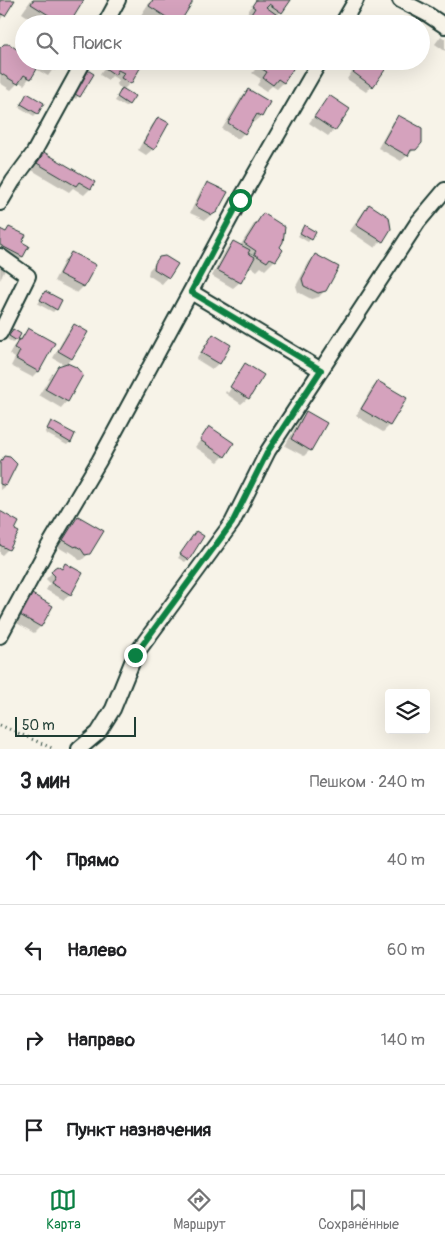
<!DOCTYPE html>
<html lang="ru">
<meta charset="utf-8">
<style>
:root{--surface:#fff;--page:#f2f2f2;--text:#202124;--muted:#757577;--line:#e0e0e0;--accent:#0b8043}
body{margin:0;font-family:Pangolin,sans-serif;background:var(--page);color:var(--text)}
.controls{position:absolute;right:15px;bottom:15px;display:grid;overflow:hidden;border-radius:5px;box-shadow:0 5px 20px #0002}
.controls button{width:45px;height:45px;display:grid;place-items:center;padding:0;border:0;border-bottom:1px solid var(--line);background:var(--surface);color:var(--text);font:25px sans-serif}
.scale{position:absolute;left:15px;bottom:12px;width:121px;box-sizing:border-box;padding-left:5px;border:2px solid #1f3d34;border-top:0;font-size:14px;line-height:18px;white-space:nowrap;color:#1f3d34;-webkit-text-stroke:4px #f7f3e8;paint-order:stroke}
.stop{position:absolute;width:15px;height:15px;margin:-11px;border:4px solid #0b8043;border-radius:50%;background:#fff}
.stop.end{background:#0b8043;border-color:#fff;box-shadow:0 1px 5px #0008}
.list{margin:0;padding:0;list-style:none}
h2{display:flex;justify-content:space-between;align-items:center;height:65px;margin:0;padding:0 20px;font-size:21px}
h2 small{font-size:16px;font-weight:400;color:var(--muted)}
.list li{display:grid;grid-template-columns:32px 1fr auto;gap:15px;align-items:center;box-sizing:border-box;height:90px;padding:0 20px;border-top:1px solid var(--line)}
.list b{display:block;font-size:19px;white-space:nowrap}
.list em{font-size:16px;font-style:normal;color:var(--muted)}
.icon{flex:none;width:28px;height:28px;fill:none;stroke:currentColor;stroke-width:2;stroke-linecap:round;stroke-linejoin:round}
.map{position:relative;flex:none;width:445px;height:749px;overflow:hidden}
.search{position:absolute;background:var(--surface);box-shadow:0 5px 20px #0002;left:15px;right:15px;top:15px;height:55px;display:flex;align-items:center;gap:12px;box-sizing:border-box;padding:0 18px;border-radius:28px;color:var(--muted);font-size:19px}
.sheet{height:425px;background:var(--surface)}
nav{display:flex;justify-content:space-around;align-items:center;box-sizing:border-box;height:70px;border-top:1px solid var(--line);background:var(--surface);font-size:14px;color:var(--muted)}
nav a{display:grid;justify-items:center;gap:2px}
nav .on{color:var(--accent)}
.map>svg:first-child{display:block}
</style>
<div class="map">
<svg width="445" height="749" viewBox="0 0 445 749">
<rect width="100%" height="100%" fill="#f7f3e8"/>
<filter id="ink" filterUnits="userSpaceOnUse"><feTurbulence type="fractalNoise" baseFrequency=".02" numOctaves="2"/><feDisplacementMap in="SourceGraphic" scale="10" xChannelSelector="R" yChannelSelector="G"/><feConvolveMatrix kernelMatrix="1 2 1 2 8 2 1 2 1" color-interpolation-filters="sRGB"/></filter>
<g filter="url(#ink)">
<!-- shadow -->
<g fill="#0003">
<polygon points="0,0 14,0 0,20"/>
<polygon points="31,0 83,0 68,24 39,24 22,13"/>
<polygon points="151,0 190,0 177,24 153,24 141,15"/>
<polygon points="256,0 289,0 290,1 277,16 274,24 244,24 250,15 247,13"/>
<polygon points="441,36 445,39 445,51 435,44"/>
<polygon points="0,50 24,61 59,61 48,76 36,69 24,85 19,82 11,90 0,83"/>
<polygon points="105,61 137,61 130,83 123,90 128,104 126,107 115,101 123,89 116,85 119,80 112,76 108,80 100,75 107,63"/>
<polygon points="253,61 290,61 295,64 283,83 277,89 272,86 266,91 257,85 261,79 252,73 255,70 250,66"/>
<polygon points="359,61 378,61 372,86 366,92 347,79"/>
<polygon points="92,75 76,99 70,95"/>
<polygon points="249,90 261,116 254,122 252,121 244,133 238,139 222,129 242,96"/>
<polygon points="27,95 37,113 34,116 19,107"/>
<polygon points="329,97 334,130 328,136 309,123"/>
<polygon points="398,117 415,149 401,161 378,148 392,123"/>
<polygon points="158,118 153,149 146,155 138,150 152,125"/>
<polygon points="42,152 90,189 84,195 73,188 69,192 30,169"/>
<polygon points="208,184 216,211 205,220 190,213 201,190"/>
<polygon points="369,206 390,229 375,248 350,231 363,212"/>
<polygon points="263,215 278,248 281,250 275,260 265,270 261,267 257,271 249,265 240,282 233,288 212,276 227,248 233,242 240,246 254,224"/>
<polygon points="304,227 315,233 308,242 298,236"/>
<polygon points="10,228 21,243 28,246 22,257 16,263 0,255 0,231 5,233"/>
<polygon points="72,253 95,266 83,287 77,293 54,281 65,259"/>
<polygon points="315,256 325,290 319,297 311,299 298,292 296,286 309,262"/>
<polygon points="160,258 168,277 162,284 148,275 149,270"/>
<polygon points="0,267 5,270 0,280"/>
<polygon points="45,292 56,309 53,312 38,304"/>
<polygon points="74,325 86,332 71,359 66,364 67,401 61,408 39,395 52,374 58,367 65,365 53,358 68,331"/>
<polygon points="28,330 38,371 32,377 11,366 15,358 9,354 13,347"/>
<polygon points="11,334 16,340 13,343 7,339"/>
<polygon points="213,335 219,363 212,369 196,359 207,342"/>
<polygon points="245,365 248,398 241,404 225,393 226,391 228,393 242,370 240,370"/>
<polygon points="378,382 389,426 383,432 356,416 372,388"/>
<polygon points="307,413 310,450 304,456 285,446 300,419"/>
<polygon points="52,422 70,442 67,445 45,433"/>
<polygon points="210,428 224,456 218,462 195,447"/>
<polygon points="4,458 16,464 5,486 0,490 0,462"/>
<polygon points="0,513 8,549 2,555 0,554"/>
<polygon points="78,517 89,553 82,560 79,560 75,555 69,551 68,553 58,547 72,524"/>
<polygon points="196,532 188,559 185,562 178,558"/>
<polygon points="65,565 70,594 64,600 46,590 50,583 46,579 57,567 60,569"/>
<polygon points="32,595 52,606 40,627 34,633 15,622 26,602"/>
</g>
<!-- building -->
<g fill="#d5a2bd" stroke="#1f3d34">
<polygon points="0,0 15,0 5,16 0,13"/>
<polygon points="33,0 84,0 70,23 66,24 63,24 31,4"/>
<polygon points="153,0 192,0 192,3 179,24 177,24 149,6"/>
<polygon points="256,0 291,0 282,13 269,4 266,7 280,17 276,24 249,24 248,19 255,8 252,6"/>
<polygon points="4,44 9,44 24,54 24,61 35,61 32,66 37,69 31,79 24,75 18,84 0,73 0,48"/>
<polygon points="40,61 60,61 55,70"/>
<polygon points="109,61 139,61 143,63 131,84 121,78 124,73 118,70 115,75 105,68"/>
<polygon points="257,61 292,61 296,64 284,83 278,79 273,85 263,78 267,72 257,66 260,63"/>
<polygon points="360,61 380,61 387,67 373,87 353,72"/>
<polygon points="86,69 94,74 80,97 72,92"/>
<polygon points="122,88 135,96 129,105 117,97"/>
<polygon points="248,89 270,102 262,117 257,114 245,134 228,123"/>
<polygon points="27,93 44,103 38,114 21,104"/>
<polygon points="329,95 350,109 335,131 314,117"/>
<polygon points="398,115 422,128 422,143 416,150 411,150 408,156 383,142"/>
<polygon points="158,117 169,123 154,150 143,143"/>
<polygon points="42,151 95,182 91,189 79,182 76,186 35,162"/>
<polygon points="207,182 228,192 217,212 212,215 195,206"/>
<polygon points="369,204 389,217 391,229 383,242 356,225"/>
<polygon points="263,213 285,227 283,242 280,247 283,250 276,261 270,258 267,262 254,254 256,251 244,243"/>
<polygon points="304,225 316,232 312,240 300,233"/>
<polygon points="9,227 26,235 22,242 29,246 23,257 0,245 0,229 6,232"/>
<polygon points="233,241 250,250 248,253 255,257 241,283 217,270"/>
<polygon points="71,252 96,265 84,287 59,274"/>
<polygon points="315,254 339,267 326,291 318,293 304,286 302,279"/>
<polygon points="165,256 178,264 169,278 154,269 155,263 159,257"/>
<polygon points="45,291 62,300 57,310 40,300"/>
<polygon points="74,324 88,332 72,359 58,351"/>
<polygon points="28,328 55,343 39,372 16,359 20,351 14,348 19,339 21,340"/>
<polygon points="13,329 21,334 17,341 9,336"/>
<polygon points="213,334 231,345 220,364 201,353"/>
<polygon points="67,363 76,367 83,375 68,402 45,389 58,366"/>
<polygon points="245,363 264,375 249,399 230,387"/>
<polygon points="378,381 407,398 390,426 361,409"/>
<polygon points="306,411 327,423 311,451 291,439"/>
<polygon points="51,421 75,434 71,443 47,429"/>
<polygon points="209,426 234,443 225,457 200,440"/>
<polygon points="4,456 10,457 17,464 6,486 0,484 0,463"/>
<polygon points="0,511 19,522 15,530 19,532 9,550 0,545"/>
<polygon points="78,516 104,531 90,554 85,555 81,549 76,546 75,547 63,540"/>
<polygon points="196,531 204,536 189,560 180,554"/>
<polygon points="65,563 83,573 71,595 51,583 55,576 51,572 54,568 57,566 62,569"/>
<polygon points="32,594 53,606 41,627 20,615"/>
</g>
<g fill="none" stroke-linecap="round" stroke-linejoin="round">
<defs>
<g id="minor">
<polyline points="400,0 427,14 445,26"/>
<polyline points="105,24 118,0"/>
<polyline points="342,24 356,0"/>
<polyline points="0,203 13,181 33,154 84,61"/>
<polyline points="0,256 28,276 0,333"/>
<polyline points="191,292 321,370"/>
<polyline points="0,636 48,547 99,461 240,200 320,61"/>
<polyline points="79,749 98,733 113,709 135,655 232,523 268,451 418,222 445,190"/>
</g>
</defs>
<!-- minor casing -->
<use href="#minor" stroke="#1f3d34" stroke-width="18"/>
<!-- path -->
<polyline stroke="#1f3d34" stroke-width="3" stroke-dasharray="1 4" stroke-linecap="butt" points="0,725 54,749"/>
<!-- minor -->
<use href="#minor" stroke="#f7f3e8" stroke-width="14"/>
</g>
</g>
<g fill="none" stroke-linecap="round" stroke-linejoin="round" filter="url(#ink)">
<!-- route -->
<polyline stroke="#0b8043" stroke-width="6" points="135,655 232,523 268,451 321,370 191,292 240,200"/>
</g>
</svg>
<div class="controls">
<button><svg class="icon" aria-label="layers" viewBox="0 0 24 24"><path d="M12 4l9 5-9 5-9-5zM3 14l9 5 9-5"/></svg></button>
</div>
<div class="scale">50 m</div>
<div class="stop" style="left:240px;top:200px"></div>
<div class="stop end" style="left:135px;top:655px"></div>
<div class="search"><svg class="icon" aria-label="search" viewBox="0 0 24 24"><circle cx="10" cy="10" r="6"/><path d="M15 15l6 6"/></svg>Поиск</div>
</div>
<section class="sheet">
<h2>3 мин<small>Пешком · 240 m</small></h2>
<ul class="list">
<li><svg class="icon" aria-label="ahead" viewBox="0 0 24 24"><path d="M12 20V5M6 11l6-6 6 6"/></svg><div><b>Прямо</b></div><em>40 m</em></li>
<li><svg class="icon" aria-label="left" viewBox="0 0 24 24"><path d="M17 20v-9H6M10 6l-5 5 5 5"/></svg><div><b>Налево</b></div><em>60 m</em></li>
<li><svg class="icon" aria-label="right" viewBox="0 0 24 24"><path d="M7 20v-9h11M14 6l5 5-5 5"/></svg><div><b>Направо</b></div><em>140 m</em></li>
<li><svg class="icon" aria-label="arrive" viewBox="0 0 24 24"><path d="M6 21V4h12l-3 4 3 4H6"/></svg><div><b>Пункт назначения</b></div></li>
</ul>
</section>
<nav>
<a class="on"><svg class="icon" aria-label="map" viewBox="0 0 24 24"><path d="M3 6l6-2 6 2 6-2v14l-6 2-6-2-6 2zM9 4v14M15 6v14"/></svg>Карта</a>
<a><svg class="icon" aria-label="directions" viewBox="0 0 24 24"><path d="M12 3l9 9-9 9-9-9zM9 14v-3h6M13 9l2 2-2 2"/></svg>Маршрут</a>
<a><svg class="icon" aria-label="saved" viewBox="0 0 24 24"><path d="M7 4h10v16l-5-4-5 4z"/></svg>Сохранённые</a>
</nav>
